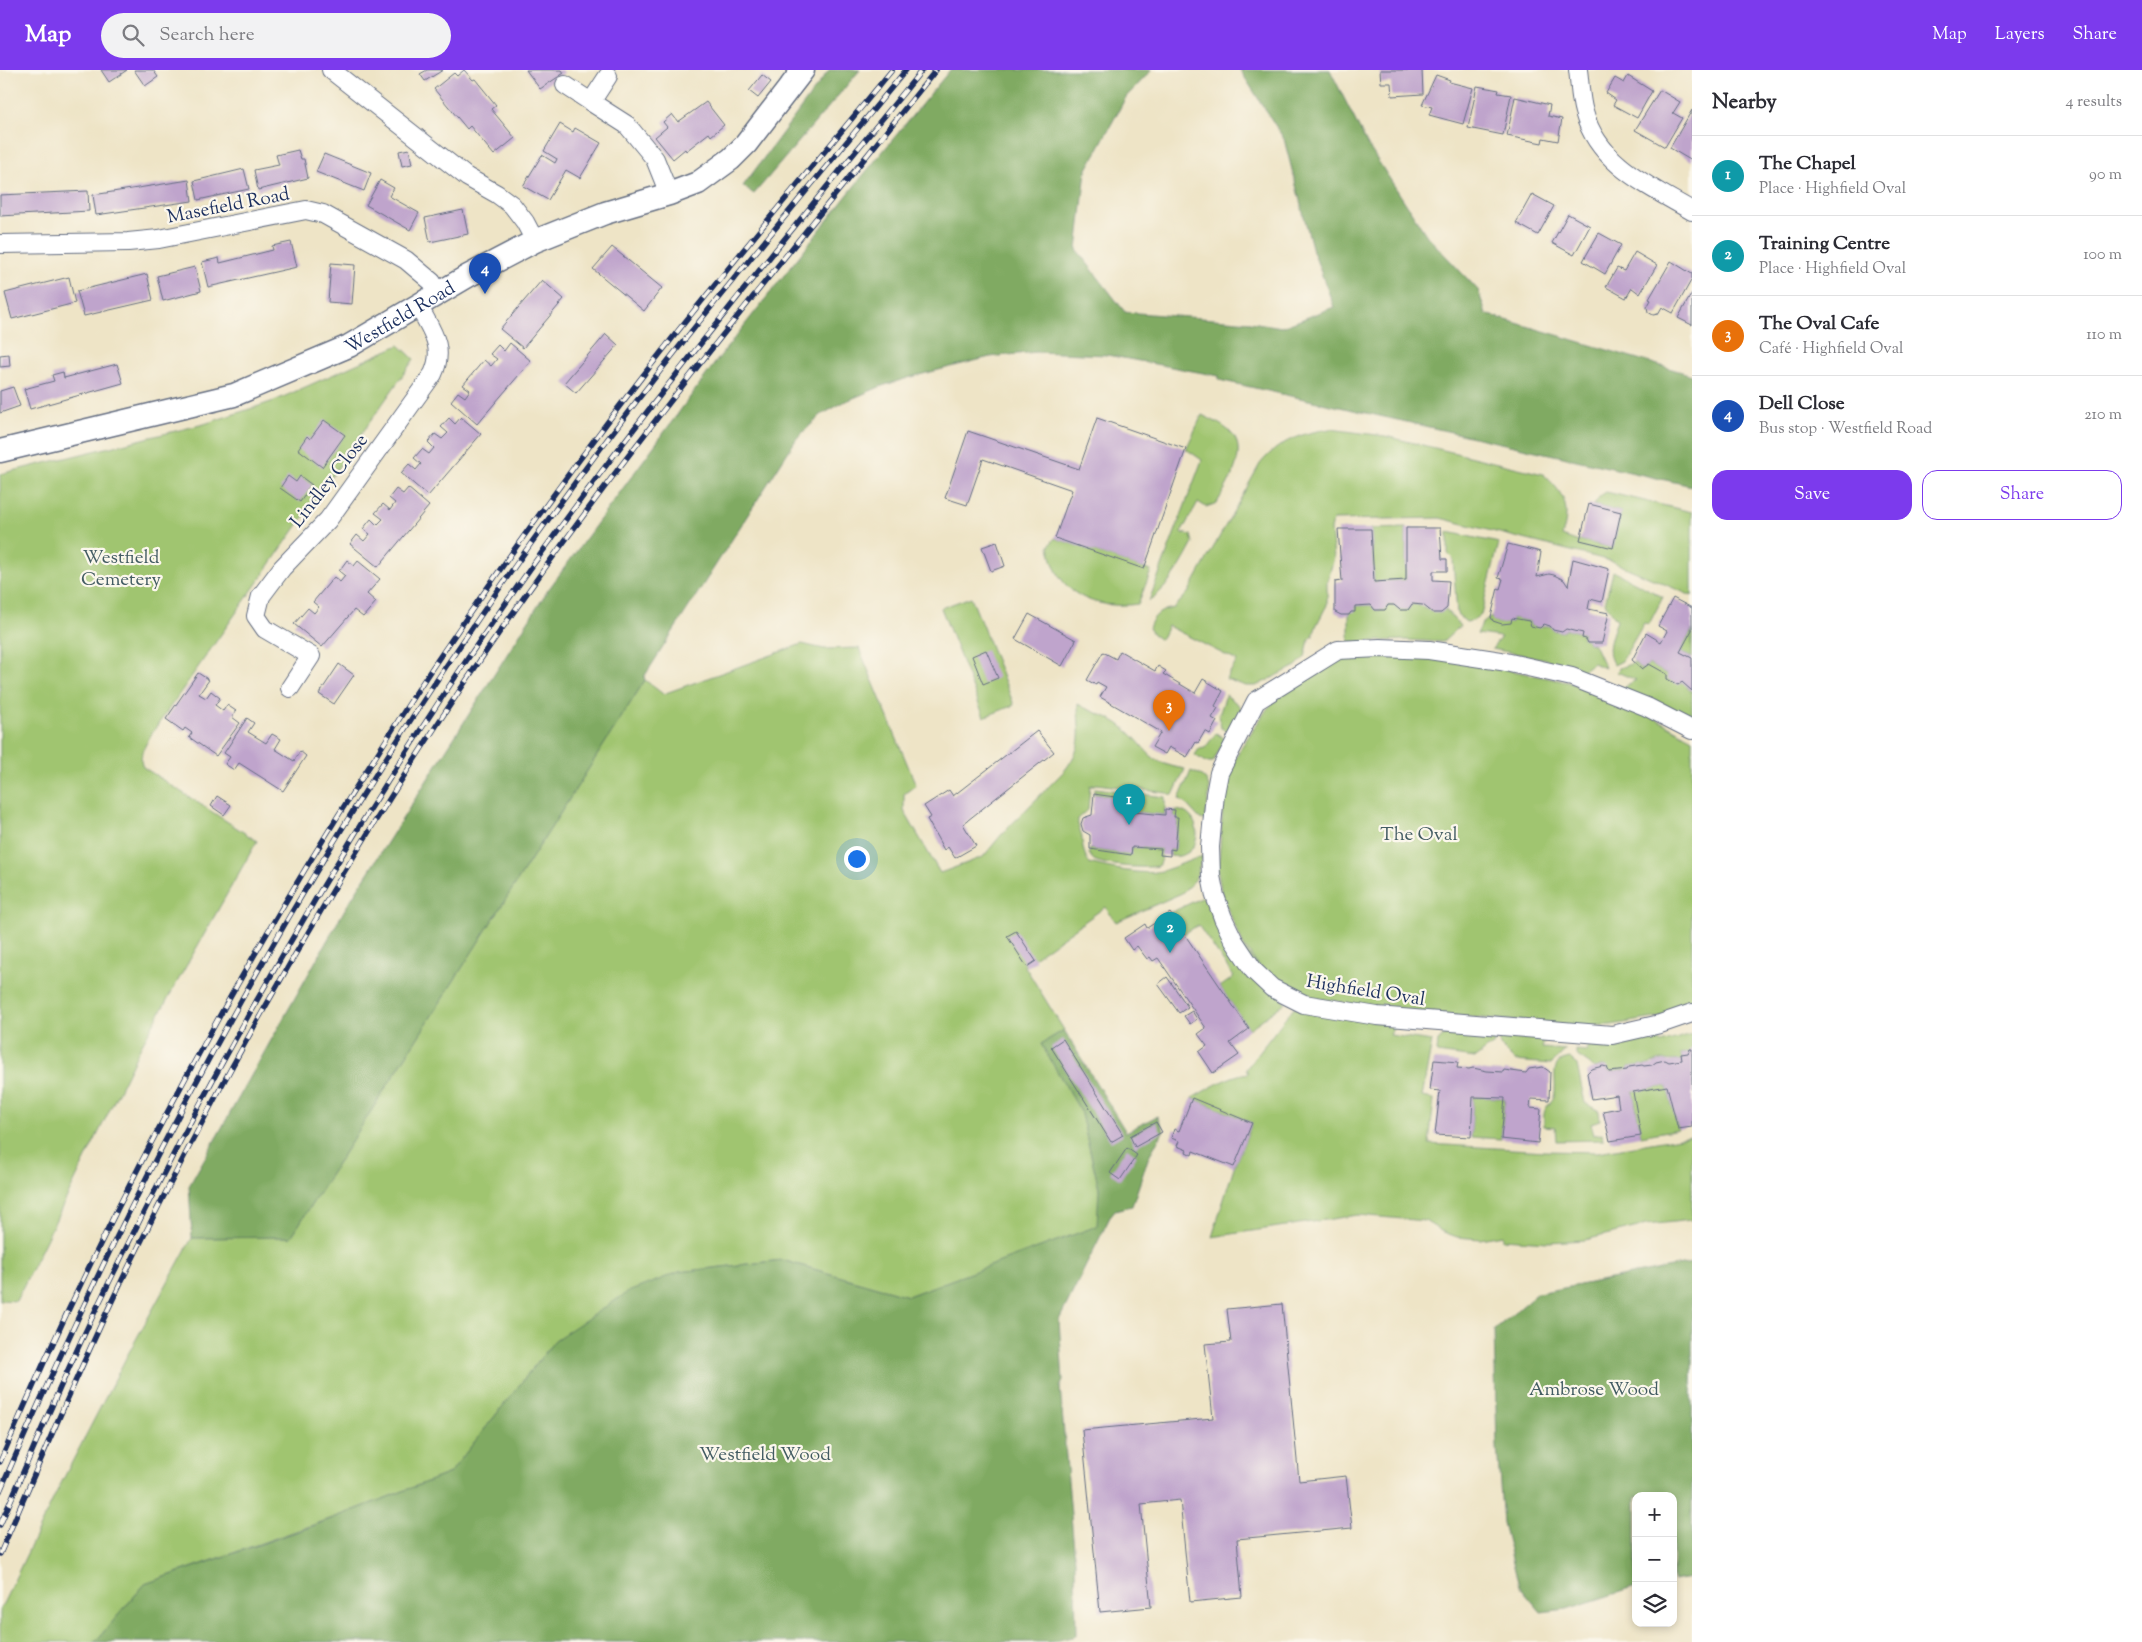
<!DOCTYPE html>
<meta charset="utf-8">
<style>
:root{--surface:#fff;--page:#f2f2f3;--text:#2b2b33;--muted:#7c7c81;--line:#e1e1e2;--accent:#7c3aed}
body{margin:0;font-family:"Sorts Mill Goudy",serif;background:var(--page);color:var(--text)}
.controls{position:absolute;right:15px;bottom:15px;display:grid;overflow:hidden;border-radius:10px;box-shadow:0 2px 8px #0003}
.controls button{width:45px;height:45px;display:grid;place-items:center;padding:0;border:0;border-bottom:1px solid var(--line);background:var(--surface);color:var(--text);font:25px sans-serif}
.you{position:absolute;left:856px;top:788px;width:18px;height:18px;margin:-12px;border:4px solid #fff;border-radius:50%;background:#1a73e8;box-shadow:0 0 0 8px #1a73e833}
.badge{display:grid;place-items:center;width:32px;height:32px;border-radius:50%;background:var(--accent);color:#fff;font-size:16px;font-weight:700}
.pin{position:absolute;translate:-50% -41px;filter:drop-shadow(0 1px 2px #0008)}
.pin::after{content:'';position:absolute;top:26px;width:18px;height:15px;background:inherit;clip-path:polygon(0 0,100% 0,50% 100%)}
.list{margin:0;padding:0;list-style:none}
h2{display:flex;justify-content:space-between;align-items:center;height:65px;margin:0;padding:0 20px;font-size:21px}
h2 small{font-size:16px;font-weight:400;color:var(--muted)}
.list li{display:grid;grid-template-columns:32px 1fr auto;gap:15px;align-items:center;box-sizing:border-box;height:80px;padding:0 20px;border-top:1px solid var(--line)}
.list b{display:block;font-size:19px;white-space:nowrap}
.list p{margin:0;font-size:16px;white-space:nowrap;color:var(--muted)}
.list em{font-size:16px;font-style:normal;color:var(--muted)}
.actions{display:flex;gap:10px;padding:15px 20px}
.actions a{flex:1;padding:11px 0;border:1px solid var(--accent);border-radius:15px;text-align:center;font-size:18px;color:var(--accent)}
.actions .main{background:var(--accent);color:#fff}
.icon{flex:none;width:28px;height:28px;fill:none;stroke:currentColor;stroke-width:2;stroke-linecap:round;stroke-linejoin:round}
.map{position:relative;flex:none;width:1692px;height:1572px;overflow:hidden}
header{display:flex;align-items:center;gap:30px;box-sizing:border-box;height:70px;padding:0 25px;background:var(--accent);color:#fff}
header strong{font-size:24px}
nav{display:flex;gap:28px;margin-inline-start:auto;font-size:18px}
.search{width:350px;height:45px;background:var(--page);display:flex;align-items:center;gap:12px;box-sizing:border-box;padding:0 18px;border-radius:28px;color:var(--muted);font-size:19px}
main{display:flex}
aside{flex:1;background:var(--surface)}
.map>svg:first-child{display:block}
</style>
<header>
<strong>Map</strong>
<div class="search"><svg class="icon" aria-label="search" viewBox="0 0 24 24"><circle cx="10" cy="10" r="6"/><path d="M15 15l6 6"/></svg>Search here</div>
<nav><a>Map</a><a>Layers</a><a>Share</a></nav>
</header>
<main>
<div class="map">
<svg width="1692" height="1572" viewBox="0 0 1692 1572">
<rect width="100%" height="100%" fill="#fbf7ec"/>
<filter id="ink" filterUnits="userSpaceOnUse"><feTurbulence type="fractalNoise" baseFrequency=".02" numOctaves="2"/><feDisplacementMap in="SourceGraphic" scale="10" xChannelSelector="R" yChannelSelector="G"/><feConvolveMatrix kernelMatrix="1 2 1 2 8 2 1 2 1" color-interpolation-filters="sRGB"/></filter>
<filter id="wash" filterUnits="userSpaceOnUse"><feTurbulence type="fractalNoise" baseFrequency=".0096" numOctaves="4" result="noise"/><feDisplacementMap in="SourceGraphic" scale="20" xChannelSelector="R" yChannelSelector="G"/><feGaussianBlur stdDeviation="1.12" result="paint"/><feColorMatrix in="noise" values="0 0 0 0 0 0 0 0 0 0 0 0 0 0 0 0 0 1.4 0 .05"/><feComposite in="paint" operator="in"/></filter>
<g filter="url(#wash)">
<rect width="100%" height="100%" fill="#eee4c6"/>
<!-- green -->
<g fill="#a0c56f" stroke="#5e7a66">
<path d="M399 275 414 289 152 663C147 673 137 686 143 697L257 771 141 976 16 1231 0 1230V404L204 354 274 331Z"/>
<path d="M1202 345C1212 350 1224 355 1232 364 1249 383 1227 415 1217 433L1206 437 1198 432 1181 463 1191 465 1193 473C1181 496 1170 516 1149 531L1202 390 1186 379Z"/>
<path d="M1330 359 1385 366 1543 404C1565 424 1571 437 1562 466L1579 472 1580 470 1613 478 1621 442 1594 435 1600 426 1606 422 1692 442V526L1611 491 1440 448 1333 450 1331 460 1334 488 1327 512V535L1317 554 1313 566 1309 570 1305 587 1296 596 1256 616H1246L1226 609 1237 591 1168 556 1161 570 1153 564 1149 558C1153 545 1161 540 1174 538L1188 523 1260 394C1279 371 1301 363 1330 359Z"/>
<polygon points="1406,458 1406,510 1374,512 1371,459"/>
<polygon points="1448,462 1499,473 1481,544 1472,551 1466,552 1457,544 1453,489 1448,484"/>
<path d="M1055 468 1151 501 1138 534C1094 540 1056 525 1049 476Z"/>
<path d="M1613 501 1663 527 1649 554 1644 553 1622 591 1614 595C1604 581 1612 566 1617 550L1605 533Z"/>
<polygon points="971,527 1014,635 984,647 941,538"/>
<path d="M1412 534C1425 535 1429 543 1441 543L1445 539 1460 556 1443 572 1406 570 1349 572V545L1351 542 1355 541V536L1371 535 1375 540H1385L1388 535H1394L1400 540H1408Z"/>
<path d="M1491 547C1497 556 1502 552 1511 553L1512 548 1529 551 1531 556H1550L1553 560 1562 562 1566 559 1583 563 1582 568 1586 569 1588 573 1594 574 1605 598 1593 593 1579 603 1545 589 1492 579 1501 567 1477 564 1482 554Z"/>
<polygon points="1692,560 1692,588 1680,582"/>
<path d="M802 574 824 579 859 578 916 715 904 724V741L940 803 983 787 1002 764 1065 700C1085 674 1078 663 1078 634 1092 643 1110 646 1123 657 1151 680 1144 692 1185 699L1173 725 1167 723 1097 714 1090 716 1088 740 1078 749C1077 759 1082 761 1082 769 1083 779 1084 784 1089 793 1109 798 1143 806 1162 801 1176 797 1189 790 1203 786L1195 810 1182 823 1116 852 1105 837 1024 895 1064 960 1041 974 1080 1040 1099 1118 1098 1156 908 1226 782 1190 679 1202 555 1270 450 1403 344 1444 145 1514 95 1572H0V1540L56 1423 128 1284 192 1168 291 1167 645 610 663 624Z"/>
<polygon points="1428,584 1568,612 1644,642 1692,669 1692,937 1655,948 1611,955 1575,956 1401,941 1314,928 1294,922 1277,913 1259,897 1243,874 1222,826 1218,803 1224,723 1228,704 1242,676 1267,639 1286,619 1316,600 1345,587"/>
<polygon points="1636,592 1637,596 1642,599 1649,594 1667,604 1678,614 1682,612 1687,615 1688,619 1692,621 1692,652 1620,619 1636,610 1617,602 1619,598"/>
<polygon points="1226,625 1239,635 1242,642 1229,662 1221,658 1219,645"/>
<polygon points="1216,663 1225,669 1213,692 1205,692 1195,685 1199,679 1205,678"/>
<path d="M1191 701C1218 710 1208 727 1205 750L1200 749 1188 736 1179 729Z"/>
<polygon points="1095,718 1165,727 1165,745 1134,742 1135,733 1115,731 1115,727 1094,724"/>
<path d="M1175 740C1205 741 1205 791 1170 786V779L1175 780 1178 748 1174 747Z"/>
<path d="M1132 777 1161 779 1160 785 1162 787 1158 796C1146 799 1105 796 1094 790 1092 789 1090 785 1089 784L1090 779 1131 785Z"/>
<polygon points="1203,827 1209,832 1285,933 1249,959 1220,917 1234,907 1198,855 1184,864 1170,843"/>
<path d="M1294 937 1395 954 1390 965 1432 971 1422 1027 1434 1029 1429 1074 1545 1081 1598 1082 1692 1066V1150L1646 1155 1585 1170 1548 1172 1503 1169V1165L1480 1169 1457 1167 1441 1161 1425 1151 1358 1145 1212 1167 1234 1097 1252 1053 1192 1028C1210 1018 1227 1006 1248 1003L1246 999Z"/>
<polygon points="1451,959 1494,963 1494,974 1475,988 1437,983 1438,971"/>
<polygon points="1499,963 1540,965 1545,969 1542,978 1566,980 1551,994 1515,991 1500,976"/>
<path d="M1650 963 1661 973 1692 964V979L1688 983 1681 984 1682 990C1674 991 1672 991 1665 990 1659 989 1651 995 1644 996L1642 995 1629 997 1627 1000 1609 1002 1607 997 1603 996 1595 998 1576 985V980L1586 981 1592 969Z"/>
<path d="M1570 988 1577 995 1585 1033 1599 1041 1600 1050 1591 1053 1594 1065 1602 1064 1603 1070 1556 1071 1555 1057 1544 1056C1544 1051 1543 1044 1545 1040 1547 1035 1553 1032 1554 1027 1559 1011 1546 992 1570 988Z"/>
<polygon points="1667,1016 1678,1059 1641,1066 1633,1022"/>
<polygon points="1473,1027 1505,1028 1501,1069 1471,1067"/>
</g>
<!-- forest -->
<g fill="#80aa62" stroke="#4e6c60">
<polygon points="829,0 860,0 754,124 743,116"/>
<polygon points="950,0 1152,0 1126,27 1086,101 1077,180 1125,242 1251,252 1282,257 1334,237 1313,181 1284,69 1240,0 1330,0 1367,74 1427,166 1478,220 1486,244 1692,305 1692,416 1219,310 1219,306 1107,285 1036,282 990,287 911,307 882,316 844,332 821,345 797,368 644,607 645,610 291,1167 192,1168 189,1116 345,839 548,520 721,285 860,109"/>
<polygon points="1064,960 1126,1062 1157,1046 1164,1060 1149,1086 1132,1136 1115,1140 1111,1145 1059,1250 1063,1311 1060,1317 1075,1491 1076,1566 1051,1572 95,1572 145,1514 310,1457 450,1403 555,1270 628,1222 679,1202 782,1190 908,1226 1097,1156 1099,1118 1080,1040 1041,974"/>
<polygon points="1692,1193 1692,1508 1673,1511 1673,1426 1636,1426 1636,1517 1567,1539 1541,1542 1519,1516 1503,1453 1497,1377 1494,1260 1538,1223"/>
</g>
<g id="blocks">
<!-- building -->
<g fill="#bfa4cc">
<polygon points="101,0 127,0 109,12"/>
<polygon points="134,0 153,0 158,7 145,16"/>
<polygon points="427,0 443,0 425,11 420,4"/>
<polygon points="464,0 473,10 475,9 496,35 491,39 515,68 494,85 470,56 467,59 434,19 454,3 457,6"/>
<polygon points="526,0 562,0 564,3 540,19"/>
<polygon points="1380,0 1422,0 1423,24 1392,26 1391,13 1381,13"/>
<polygon points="762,5 771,12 758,28 749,21"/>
<polygon points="1436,5 1450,10 1449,12 1473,18 1463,54 1429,45 1432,37 1422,35"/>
<polygon points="1628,6 1652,21 1637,48 1613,35 1616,30 1606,23 1615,8 1624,13"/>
<polygon points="1477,16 1499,20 1498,23 1511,25 1503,65 1468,58"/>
<polygon points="1660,20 1680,32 1673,43 1682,48 1665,77 1635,60"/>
<polygon points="1515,27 1550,35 1548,46 1562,49 1558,71 1543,68 1542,73 1507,66"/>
<polygon points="706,32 724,55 711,66 709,63 686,81 685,79 673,89 655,67 667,57 663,52 672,44 678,52"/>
<polygon points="1692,40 1692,91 1670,78"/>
<polygon points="560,54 573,62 575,58 601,73 580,108 566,100 548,130 523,116 542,85 555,93 557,89 544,81"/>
<polygon points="409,79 412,94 402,96 399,81"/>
<polygon points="298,80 301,89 304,89 308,108 258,120 254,100 279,95 276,85"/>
<polygon points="324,84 371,103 364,121 316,102"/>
<polygon points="244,99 249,119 198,130 194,111"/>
<polygon points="189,110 192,131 96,145 93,125"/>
<polygon points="380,110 394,118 389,126 419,143 410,160 366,135"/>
<polygon points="88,121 89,141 0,146 0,125"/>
<polygon points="1532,124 1554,136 1538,165 1516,153"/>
<polygon points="463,140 468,164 430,172 425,148"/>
<polygon points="1568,144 1590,156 1574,185 1552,173"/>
<polygon points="1599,163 1621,175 1605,204 1583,191"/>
<polygon points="291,172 297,197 208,217 202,192 219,188 220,193 273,180 272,176"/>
<polygon points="612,177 662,218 644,241 593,199"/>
<polygon points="1635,182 1657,195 1640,224 1632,218 1626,228 1606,217 1617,198 1624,201"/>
<polygon points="1671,191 1692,204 1692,209 1673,243 1662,237 1658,244 1653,245 1648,242 1647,237 1651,230 1649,229"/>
<polygon points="331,193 355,195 352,234 328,232"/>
<polygon points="195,197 201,221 163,231 157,206"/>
<polygon points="147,204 153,230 84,246 77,221"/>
<polygon points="69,207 75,233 12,249 5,223"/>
<polygon points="542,210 564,229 523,278 500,259"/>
<polygon points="1692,223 1692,255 1678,248"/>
<polygon points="606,264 618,275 576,323 564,313"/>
<polygon points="510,273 531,291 477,354 451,331 458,322 465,327 470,320 463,315 484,290 491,296 497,289 490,284 498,275 504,281"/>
<polygon points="9,284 10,296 0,297 0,285"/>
<polygon points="117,294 123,313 30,339 24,319 54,311 52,305 63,302 64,308"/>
<polygon points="13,317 20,336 0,343 0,321"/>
<polygon points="461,347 481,364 428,426 401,403 409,394 416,400 421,394 414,388 422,379 429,384 434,378 428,372 435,364 442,369 448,363 441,357 449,348 455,354"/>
<polygon points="1097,348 1186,379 1144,499 1055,468 1072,420 983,389 967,435 945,428 968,361 1079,399"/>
<polygon points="324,350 345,365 322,397 298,379 307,366 310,369"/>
<polygon points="288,406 296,412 300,406 312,415 300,432 280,418"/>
<polygon points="408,418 429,436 378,497 350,474 357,465 364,471 370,464 363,459 371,449 377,455 383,449 375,443 383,434 390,440 395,433 389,428 396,419 403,424"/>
<polygon points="1589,434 1621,442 1613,478 1580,470"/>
<polygon points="1406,458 1440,458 1442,489 1447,489 1447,501 1433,501 1433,510 1449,511 1447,538 1441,543 1433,543 1423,535 1412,534 1408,540 1400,540 1394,535 1388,535 1385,540 1375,540 1371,535 1355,536 1355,542 1351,542 1349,545 1341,545 1335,542 1335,512 1342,511 1338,459 1371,459 1374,512 1406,510"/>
<polygon points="997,472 1005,496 991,501 982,477"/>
<polygon points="1508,474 1541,482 1537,507 1549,504 1554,505 1564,510 1568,516 1573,489 1609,499 1602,532 1590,529 1588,539 1609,543 1602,573 1588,573 1586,569 1582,568 1583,563 1566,559 1562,562 1553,560 1550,556 1544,554 1540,558 1531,556 1529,551 1512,548 1511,553 1502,554 1493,551 1491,547 1498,518 1500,519 1503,509 1498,508"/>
<polygon points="347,490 354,496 358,491 380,509 367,524 376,532 363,547 354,540 322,577 294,554 308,538 314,543 319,537 313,532 334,507 340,512 345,506 339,501"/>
<polygon points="1673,528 1692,538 1692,560 1680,582 1692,588 1692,621 1682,612 1678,615 1667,609 1667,604 1649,594 1642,599 1632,590 1646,563 1661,572 1667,561 1658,556"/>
<polygon points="1029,544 1076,570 1062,596 1015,569"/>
<polygon points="986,580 998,608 983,614 972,586"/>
<polygon points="1120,581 1155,601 1158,596 1166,601 1163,604 1195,623 1203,609 1223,621 1215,636 1218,638 1212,648 1217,651 1210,664 1205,661 1198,673 1196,672 1187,687 1169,677 1165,684 1152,677 1161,662 1100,627 1106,617 1097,612 1096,615 1087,610 1103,582 1116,589"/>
<polygon points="339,594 354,605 334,634 319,624"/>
<polygon points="198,603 209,610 199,624 206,628 211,621 220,628 215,635 223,641 227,635 236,641 232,647 240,653 216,686 189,667 192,663 185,658 183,661 166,649"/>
<polygon points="247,648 254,653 248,662 266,673 272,664 281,669 275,679 294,691 300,681 306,686 283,721 239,693 234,700 225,694 230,687 224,683"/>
<polygon points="1037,661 1054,682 963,754 976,776 955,788 948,777 944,780 927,749 931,747 924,736 949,720 953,726"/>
<polygon points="1094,724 1115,727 1115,731 1135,733 1134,742 1165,745 1165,739 1175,740 1174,747 1178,747 1175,780 1170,779 1170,786 1160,785 1161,779 1132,777 1131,785 1090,779 1090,765 1083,761 1081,754 1083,748 1092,745"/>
<polygon points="217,726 231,735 224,745 211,736"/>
<polygon points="1170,843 1249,959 1230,973 1239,985 1213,1003 1199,982 1207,976 1198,964 1206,958 1158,888 1153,891 1150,887 1147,889 1137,876 1132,880 1124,868 1145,854 1147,858"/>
<polygon points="1016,861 1036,891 1027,897 1007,866"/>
<polygon points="1167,907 1188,937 1179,943 1158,914"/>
<polygon points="1192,941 1197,949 1190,954 1184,946"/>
<polygon points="1063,969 1123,1065 1111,1072 1051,977"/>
<polygon points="1690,979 1692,979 1692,1057 1678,1059 1667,1016 1633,1022 1641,1066 1610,1071 1603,1041 1619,1038 1617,1025 1592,1029 1587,1003 1591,999 1603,996 1607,997 1609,1002 1627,1000 1629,997 1642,995 1644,996 1652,995 1656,992 1665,990 1669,992 1682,990 1681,984 1688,983"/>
<polygon points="1434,990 1458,992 1457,998 1469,999 1473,998 1487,1001 1503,1002 1504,1000 1526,1003 1529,999 1543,997 1550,1002 1549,1030 1531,1029 1530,1038 1541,1039 1538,1073 1501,1069 1505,1028 1473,1027 1471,1067 1435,1065 1440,1021 1430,1020"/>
<polygon points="1192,1028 1252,1053 1234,1097 1193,1081 1192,1085 1186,1082 1187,1080 1177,1076 1179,1071 1171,1068 1174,1059 1179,1061"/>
<polygon points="1156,1052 1162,1062 1135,1077 1130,1066"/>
<polygon points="1127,1078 1137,1085 1120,1110 1110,1103"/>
<polygon points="1282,1234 1299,1411 1346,1406 1352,1458 1237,1469 1242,1527 1190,1532 1180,1430 1141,1434 1151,1537 1100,1542 1082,1360 1213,1348 1205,1274 1231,1272 1227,1239"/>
</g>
</g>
</g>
<g filter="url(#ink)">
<use href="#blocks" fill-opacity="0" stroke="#656e82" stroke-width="1"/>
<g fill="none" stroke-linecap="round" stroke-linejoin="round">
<defs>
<g id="minor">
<polyline points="331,0 467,107 497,124 512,135 525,152 535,171"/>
<path d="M1578 0C1580 14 1580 29 1584 42 1598 94 1649 116 1692 141"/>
<polyline points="608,6 591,32 627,55 655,89 669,124"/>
<polyline points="565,15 591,32"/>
<polyline points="0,174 128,172 159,169 306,140 323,144 406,190 432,212 438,223"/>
<path d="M290 618 311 586 265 559 256 546 261 526 282 498 328 450 433 304C446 276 430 259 418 235"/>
<polyline points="1692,660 1647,637 1572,607 1501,591 1429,580 1380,578 1338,580 1256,631 1219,703 1215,724 1210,777 1211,806 1215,826 1223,848 1234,871 1254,901 1272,918 1304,934 1377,946 1612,965 1660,954 1692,943"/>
</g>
<g id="tertiary">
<path id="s1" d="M0 381 234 325 349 276 468 206 535 171 605 143 669 124 698 113 731 89 746 74 803 0"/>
</g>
</defs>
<!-- minor casing -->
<use href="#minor" stroke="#656e82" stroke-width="20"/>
<!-- tertiary casing -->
<use href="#tertiary" stroke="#656e82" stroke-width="25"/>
<!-- minor -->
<use href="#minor" stroke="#fff" stroke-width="18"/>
<!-- tertiary -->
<use href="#tertiary" stroke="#fff" stroke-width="22"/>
<defs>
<g id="rail">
<path d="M0 1392C103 1152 226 920 367 700 391 663 414 624 439 588 517 473 599 360 685 252 753 167 823 84 892 0"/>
<path d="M0 1421C42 1325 85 1230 132 1136 255 890 404 646 566 425 673 278 791 140 906 0"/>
<path d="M0 1455C34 1378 66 1300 103 1225 206 1011 324 804 456 606 597 394 761 198 922 0"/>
<path d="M0 1484C36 1400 72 1316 111 1233 214 1018 333 809 466 611 610 397 775 200 936 0"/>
</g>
</defs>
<!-- rail casing -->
<use href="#rail" stroke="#1b2f5e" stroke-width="5.5"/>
<!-- rail -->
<use href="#rail" stroke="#fbf7ec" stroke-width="4" stroke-dasharray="11" stroke-linecap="butt"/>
</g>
</g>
<g text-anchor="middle" stroke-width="4.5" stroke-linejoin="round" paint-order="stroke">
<!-- street labels -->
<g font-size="19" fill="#1b2f5e" stroke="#fbf7ec">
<text transform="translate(228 134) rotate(-11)" y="7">Masefield Road</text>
<text dy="7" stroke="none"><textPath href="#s1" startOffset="424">Westfield Road</textPath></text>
<text transform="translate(328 410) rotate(-52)" y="7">Lindley Close</text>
<text transform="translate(1366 919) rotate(9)" y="7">Highfield Oval</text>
</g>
<!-- park labels -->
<g font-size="19" fill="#435c63" stroke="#fbf7ec">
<text x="121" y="493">Westfield<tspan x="121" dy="22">Cemetery</tspan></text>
<text x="1419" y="770">The Oval</text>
<text x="1594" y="1325">Ambrose Wood</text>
<text x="765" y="1390">Westfield Wood</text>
</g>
</g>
</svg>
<div class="controls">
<button>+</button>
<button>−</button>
<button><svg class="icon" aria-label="layers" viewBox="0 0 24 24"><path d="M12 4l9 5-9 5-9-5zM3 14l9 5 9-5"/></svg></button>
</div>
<div class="you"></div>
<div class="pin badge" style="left:1129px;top:755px;background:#0f9aa8">1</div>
<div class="pin badge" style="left:1170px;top:883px;background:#0f9aa8">2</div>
<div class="pin badge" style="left:1169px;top:661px;background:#e8710a">3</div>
<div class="pin badge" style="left:485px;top:224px;background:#1a4fb4">4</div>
</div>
<aside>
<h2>Nearby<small>4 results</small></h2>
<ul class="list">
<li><span class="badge" style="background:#0f9aa8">1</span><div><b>The Chapel</b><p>Place · Highfield Oval</p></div><em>90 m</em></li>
<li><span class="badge" style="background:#0f9aa8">2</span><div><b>Training Centre</b><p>Place · Highfield Oval</p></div><em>100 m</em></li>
<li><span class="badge" style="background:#e8710a">3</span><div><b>The Oval Cafe</b><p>Café · Highfield Oval</p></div><em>110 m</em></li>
<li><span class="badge" style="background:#1a4fb4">4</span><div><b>Dell Close</b><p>Bus stop · Westfield Road</p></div><em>210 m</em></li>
</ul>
<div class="actions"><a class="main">Save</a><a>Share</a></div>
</aside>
</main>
